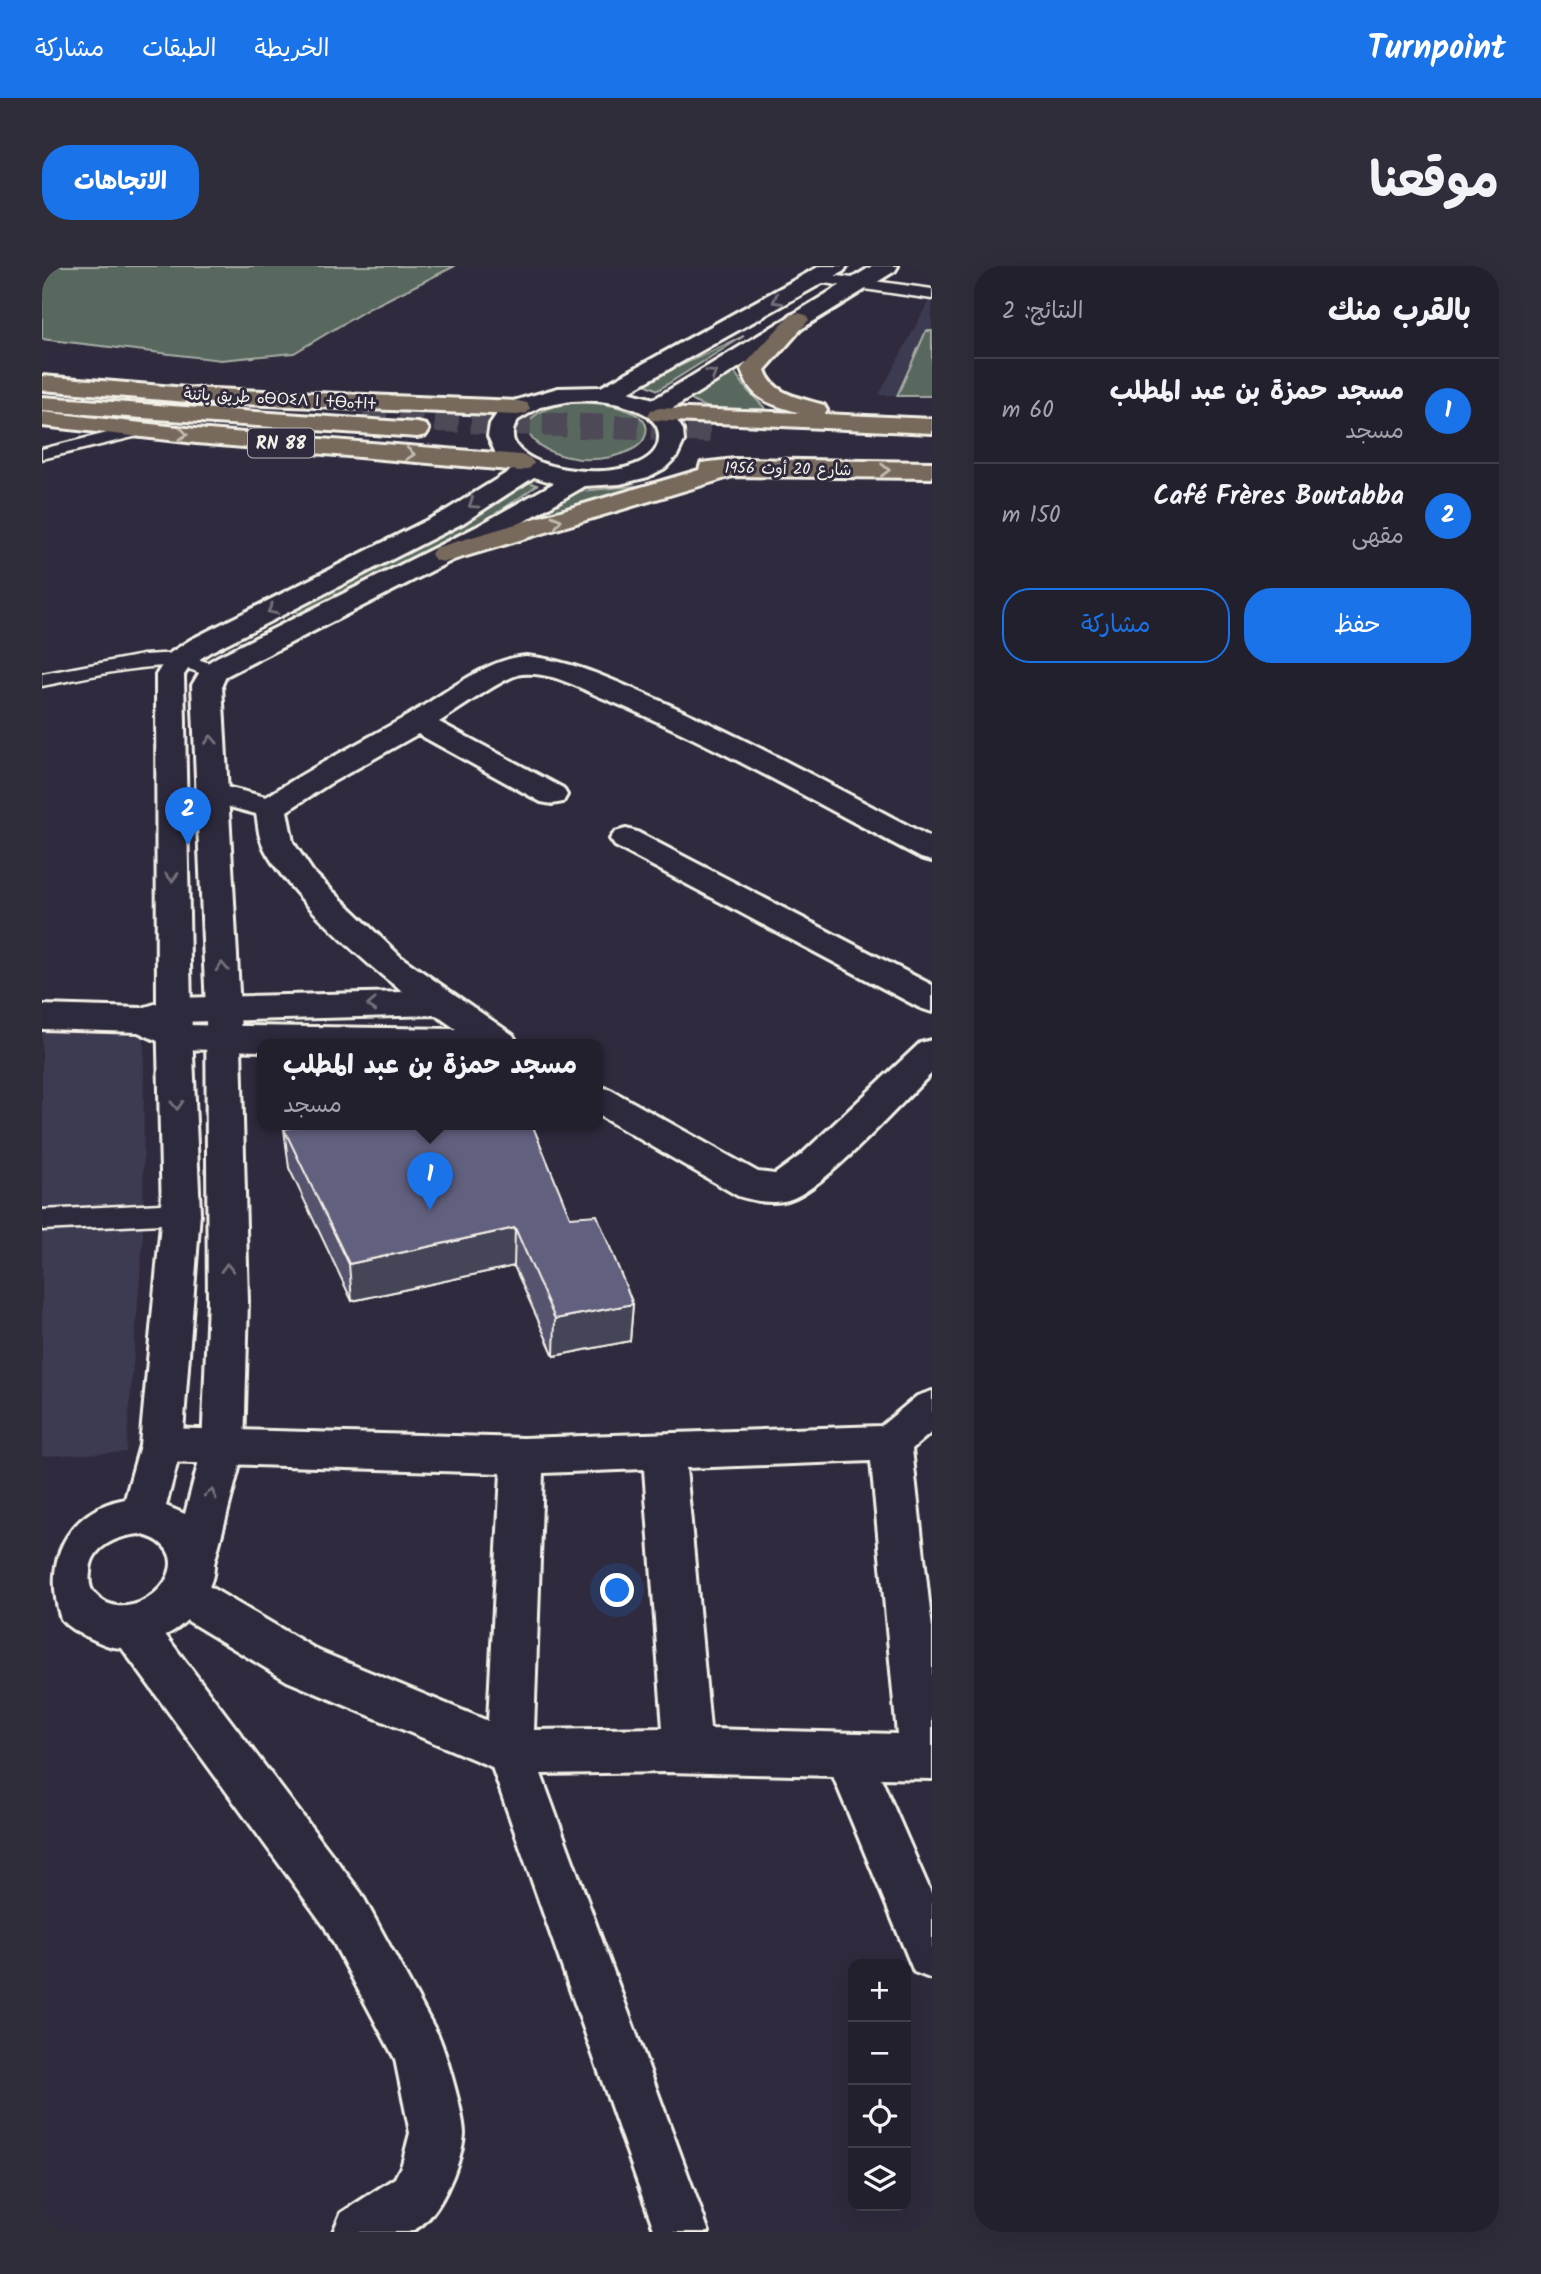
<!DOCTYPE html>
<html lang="ar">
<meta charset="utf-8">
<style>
:root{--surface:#23202e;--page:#2f2d3a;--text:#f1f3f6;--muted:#a3a3aa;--line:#403e4a;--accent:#1a73e8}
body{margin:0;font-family:Kalam,"Playpen Sans Arabic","Noto Sans Tifinagh",sans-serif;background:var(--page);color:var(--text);direction:rtl}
.controls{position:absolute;right:21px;bottom:21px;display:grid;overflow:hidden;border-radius:14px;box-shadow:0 7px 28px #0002}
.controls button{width:63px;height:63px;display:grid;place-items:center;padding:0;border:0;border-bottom:2px solid var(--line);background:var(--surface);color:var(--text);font:35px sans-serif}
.you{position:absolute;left:576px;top:1325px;width:24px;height:24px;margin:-18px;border:5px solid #fff;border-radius:50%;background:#1a73e8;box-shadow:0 0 0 10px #1a73e833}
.badge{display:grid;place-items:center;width:46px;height:46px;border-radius:50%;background:var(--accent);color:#fff;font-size:23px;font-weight:700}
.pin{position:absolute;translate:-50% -58px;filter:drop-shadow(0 2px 4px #0008)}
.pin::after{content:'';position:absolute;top:37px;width:24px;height:21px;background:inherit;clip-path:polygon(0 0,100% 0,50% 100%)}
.popup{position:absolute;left:215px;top:773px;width:346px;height:91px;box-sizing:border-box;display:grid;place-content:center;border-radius:14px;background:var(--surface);filter:drop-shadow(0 2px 5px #0005);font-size:23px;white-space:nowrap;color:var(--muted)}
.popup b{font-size:26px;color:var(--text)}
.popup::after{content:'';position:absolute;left:50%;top:100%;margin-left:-14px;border:14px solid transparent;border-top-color:var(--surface)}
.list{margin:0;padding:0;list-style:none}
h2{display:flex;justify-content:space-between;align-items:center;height:91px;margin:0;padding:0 28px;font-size:30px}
h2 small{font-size:23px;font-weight:400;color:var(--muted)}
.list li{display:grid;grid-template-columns:46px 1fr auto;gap:21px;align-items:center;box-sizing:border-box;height:105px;padding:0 28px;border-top:2px solid var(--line)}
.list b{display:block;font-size:26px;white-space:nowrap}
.list p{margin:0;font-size:23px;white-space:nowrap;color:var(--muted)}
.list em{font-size:23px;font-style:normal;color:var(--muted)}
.actions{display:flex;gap:14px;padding:21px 28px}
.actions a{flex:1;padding:16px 0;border:2px solid var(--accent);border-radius:28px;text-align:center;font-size:24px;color:var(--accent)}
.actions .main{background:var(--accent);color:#fff}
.icon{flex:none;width:38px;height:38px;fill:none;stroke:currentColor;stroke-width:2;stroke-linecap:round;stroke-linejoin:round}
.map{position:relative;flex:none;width:890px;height:1966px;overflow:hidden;direction:ltr;border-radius:28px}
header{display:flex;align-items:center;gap:42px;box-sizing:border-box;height:98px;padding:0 35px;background:var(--accent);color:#fff}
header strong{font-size:33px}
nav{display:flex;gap:38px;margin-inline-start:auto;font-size:24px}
.intro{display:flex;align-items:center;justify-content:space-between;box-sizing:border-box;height:168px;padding:0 42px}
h1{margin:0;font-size:49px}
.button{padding:18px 32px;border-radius:28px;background:var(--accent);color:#fff;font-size:24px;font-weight:700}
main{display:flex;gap:42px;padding:0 42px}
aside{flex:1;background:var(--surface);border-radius:28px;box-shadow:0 7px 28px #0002}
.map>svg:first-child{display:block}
</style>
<header>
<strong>Turnpoint</strong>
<nav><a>الخريطة</a><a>الطبقات</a><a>مشاركة</a></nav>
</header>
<div class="intro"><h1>موقعنا</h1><a class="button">الاتجاهات</a></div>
<main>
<aside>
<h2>بالقرب منك<small>النتائج: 2</small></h2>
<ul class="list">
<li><span class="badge">1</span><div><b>مسجد حمزة بن عبد المطلب</b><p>مسجد</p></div><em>60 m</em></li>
<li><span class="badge">2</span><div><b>Café Frères Boutabba</b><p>مقهى</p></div><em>150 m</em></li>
</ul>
<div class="actions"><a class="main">حفظ</a><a>مشاركة</a></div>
</aside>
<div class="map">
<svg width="890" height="1966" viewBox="0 0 890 1966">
<rect width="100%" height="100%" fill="#2f2a3d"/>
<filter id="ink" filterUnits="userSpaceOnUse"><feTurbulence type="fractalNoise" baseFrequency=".0143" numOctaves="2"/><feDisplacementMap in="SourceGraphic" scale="14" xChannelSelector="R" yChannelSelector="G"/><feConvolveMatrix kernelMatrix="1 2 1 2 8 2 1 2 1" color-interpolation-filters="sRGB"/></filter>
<g filter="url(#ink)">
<!-- built -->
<g fill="#3e3a51">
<polygon points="890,29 890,130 837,129"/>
<polygon points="0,766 102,770 101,974 84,1186 0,1190"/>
</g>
<!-- green -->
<g fill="#58675e" stroke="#a6aca3" stroke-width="2">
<polygon points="0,0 413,0 328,42 252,87 179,94 0,73"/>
<polygon points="884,65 890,65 890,130 855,130"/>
<polygon points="702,70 616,124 601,117"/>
<path d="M691 104 706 125 724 143C700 143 666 149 647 132Z"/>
<path d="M533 136C550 136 619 141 602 173 596 184 580 188 569 191 504 205 439 150 533 136Z"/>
<path d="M483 215 495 219C422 274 340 309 258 348L251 344 402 268Z"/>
<polygon points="603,219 596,226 495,251 491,248 528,226"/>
</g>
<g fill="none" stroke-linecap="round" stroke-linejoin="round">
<!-- trunk-tunnel -->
<polyline stroke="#4d4857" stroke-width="24" stroke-dasharray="24 12" stroke-linecap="butt" points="321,151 668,165"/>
<defs>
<g id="service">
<polygon points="774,7 890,23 890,33 768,15 766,12 768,9"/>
<polygon points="102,158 111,163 108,167 0,193 0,183"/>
<path d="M138 387 179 401 182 405 179 409C162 414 148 399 132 400 87 400 43 412 0 420V408L101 389Z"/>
<polygon points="139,937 149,940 153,947 149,954 139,957 0,964 0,944"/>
</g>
<g id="minor">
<path d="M484 390C527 394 566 412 605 429 703 471 795 523 890 572V595L879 592C774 537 671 477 561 432 536 421 508 405 480 408 464 409 414 446 397 456L521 522 525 529 521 536 510 538 499 536 376 468 287 518 245 545 251 576 271 606 359 691 471 769 476 778H220V785L133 783 96 766 0 763V739L100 742 132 732 362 726C326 701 232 615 219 574 216 566 216 556 214 548L161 534 157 527 161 520 172 518 224 531C270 501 317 477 365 450 400 430 443 393 484 390ZM394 749 414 763 139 759 134 756Z"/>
<polygon points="584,563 595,566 890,719 890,746 878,742 573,580 568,573 573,566"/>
<path d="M890 774V807C860 836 783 922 749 933 733 939 712 935 696 930L556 849V820L569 824 716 906 733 908 759 889 878 777Z"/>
<path d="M890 1125V1166L870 1183 890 1363V1513L839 1512 890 1629V1713L872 1706 791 1510 625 1506 499 1508 667 1966H613L450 1501 245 1415 126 1343 120 1329 126 1315 142 1309 158 1315 277 1385 446 1455 459 1207 119 1196 104 1191 98 1179 104 1167 119 1162 481 1172 839 1160 875 1130ZM829 1195 855 1468 668 1463 644 1202ZM602 1203 621 1462 492 1464 501 1207Z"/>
<path d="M90 1340 106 1346 319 1627 396 1769C404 1787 422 1849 422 1868 420 1896 396 1959 366 1966 348 1966 311 1966 291 1966L299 1947 353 1912 360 1898 368 1867 353 1793 283 1661 74 1374 68 1360 74 1346Z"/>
</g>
<path id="tertiary" d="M778 0H805L802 5 586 126 612 133 830 0H856L853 5 628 144 641 164 642 175 635 190 623 202 606 211 578 218 543 220 452 273 184 410 180 419 198 744 206 1035 202 1183 172 1298C173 1317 158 1340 145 1354 128 1371 94 1385 71 1381 62 1379 53 1374 46 1371 35 1366 26 1362 19 1353 0 1296 25 1244 83 1233L98 1179 120 947 115 744 114 409 128 387 148 374 403 245 471 203 454 188 446 170 448 158 458 143 468 136 516 122 559 121ZM529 135C553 133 582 136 603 148 610 153 617 160 617 169 621 228 438 209 476 154L498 141ZM492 211 512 217 434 261 175 391 162 399 150 419 164 744 166 1035 160 1183 143 1248 124 1240 140 1179 158 947 149 744 142 409 149 399 168 386 421 257ZM98 1268C104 1270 112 1272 117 1276 157 1304 87 1368 52 1327 47 1321 47 1314 48 1306 49 1280 75 1270 98 1268Z"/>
<g id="primary">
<polygon points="0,110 145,122 476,135 485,137 488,142 485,147 476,149 145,136 0,124"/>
<polygon points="0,146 154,163 479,189 488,192 492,197 488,202 479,205 154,177 0,160"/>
</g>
<g id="trunk">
<path d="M756 47 764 49 767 54 723 104C731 129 759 132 782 139L785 144 782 148 890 153V167L609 154 606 149 609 144 618 142 758 147C729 138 709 135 699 103L748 49Z"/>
<polygon points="0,131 375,157 384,159 387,164 384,169 375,171 0,145"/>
<polygon points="693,193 890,196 890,212 691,210 411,294 402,296 393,294 389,288 393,282 657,204 659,197"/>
</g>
</defs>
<!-- service casing -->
<use href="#service" stroke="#f4f1e8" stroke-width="5"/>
<!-- minor casing -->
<use href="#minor" stroke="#f4f1e8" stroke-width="6"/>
<!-- tertiary casing -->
<use href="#tertiary" stroke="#f4f1e8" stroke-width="6"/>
<!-- primary casing -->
<use href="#primary" stroke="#f4f1e8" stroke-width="6"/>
<!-- trunk casing -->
<use href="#trunk" stroke="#f4f1e8" stroke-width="6"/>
<!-- service -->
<use href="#service" fill="#2f2a3d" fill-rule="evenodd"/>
<!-- minor -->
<use href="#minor" fill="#2f2a3d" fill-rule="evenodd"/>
<!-- tertiary -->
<use href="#tertiary" fill="#2f2a3d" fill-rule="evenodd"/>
<!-- primary -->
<use href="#primary" fill="#77695c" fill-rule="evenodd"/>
<!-- trunk -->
<use href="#trunk" fill="#77695c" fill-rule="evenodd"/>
</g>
<!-- wall -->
<polygon fill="#54536d" stroke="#f4f1e8" stroke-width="2" points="242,863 528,951 591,1038 588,1075 512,1090 472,1000 310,1035 247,902"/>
<!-- shaded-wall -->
<g fill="#454459" stroke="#f4f1e8" stroke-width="2">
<polygon points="473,962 472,1000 310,1035 307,998"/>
<polygon points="591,1038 588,1075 512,1090 513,1053"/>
</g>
<!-- building -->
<polygon fill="#62617f" stroke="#f4f1e8" stroke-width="2" points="267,858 490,858 528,951 555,949 591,1038 513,1053 473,962 307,998 242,863"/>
<!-- one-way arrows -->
<defs><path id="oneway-chevron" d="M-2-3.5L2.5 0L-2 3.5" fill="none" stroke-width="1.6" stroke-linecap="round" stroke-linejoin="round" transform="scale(1.75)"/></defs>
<g stroke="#747079">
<use href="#oneway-chevron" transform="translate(735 34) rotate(151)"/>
<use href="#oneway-chevron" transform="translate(670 108) rotate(-32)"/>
<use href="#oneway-chevron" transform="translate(431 238) rotate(146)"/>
<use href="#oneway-chevron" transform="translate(230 344) rotate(153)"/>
<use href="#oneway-chevron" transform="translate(169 474) rotate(-93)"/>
<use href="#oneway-chevron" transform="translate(130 611) rotate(89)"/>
<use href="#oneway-chevron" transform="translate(180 701) rotate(-93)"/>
<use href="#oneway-chevron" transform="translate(330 739) rotate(178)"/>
<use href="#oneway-chevron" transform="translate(135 839) rotate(88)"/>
<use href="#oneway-chevron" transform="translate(185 1002) rotate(-91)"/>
<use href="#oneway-chevron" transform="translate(169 1228) rotate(-76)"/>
</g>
<g stroke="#c2bbb0">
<use href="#oneway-chevron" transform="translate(141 168) rotate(8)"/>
<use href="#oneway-chevron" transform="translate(368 188) rotate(5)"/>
<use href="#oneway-chevron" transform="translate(843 204) rotate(1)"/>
<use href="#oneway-chevron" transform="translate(515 255) rotate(-17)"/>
</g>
</g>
<g text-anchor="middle" stroke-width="6" stroke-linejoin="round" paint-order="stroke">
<!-- far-street labels -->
<g font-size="16" fill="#f4f1e8" stroke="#2f2a3d">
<text transform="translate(238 132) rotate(3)" y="6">طريق باتنة ⴰⴱⵔⵉⴷ ⵏ ⵜⴱⴰⵜⵏⵜ</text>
<text transform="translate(746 202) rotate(1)" y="6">شارع 20 أوت 1956</text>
</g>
<!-- shield labels -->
<rect fill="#2f2a3d" stroke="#b9b5b5" stroke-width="2" x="206" y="162.5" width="66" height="29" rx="5"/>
<g font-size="18" font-weight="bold" fill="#f4f1e8">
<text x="239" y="183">RN 88</text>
</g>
</g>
</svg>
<div class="controls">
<button>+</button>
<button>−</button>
<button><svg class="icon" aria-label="locate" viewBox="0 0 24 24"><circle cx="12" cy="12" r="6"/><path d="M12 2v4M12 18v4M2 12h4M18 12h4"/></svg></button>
<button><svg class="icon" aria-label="layers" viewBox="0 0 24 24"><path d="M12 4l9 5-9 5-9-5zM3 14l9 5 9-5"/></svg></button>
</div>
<div class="you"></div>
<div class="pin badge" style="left:388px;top:944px">1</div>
<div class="popup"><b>مسجد حمزة بن عبد المطلب</b>مسجد</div>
<div class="pin badge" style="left:146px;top:579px">2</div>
</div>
</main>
